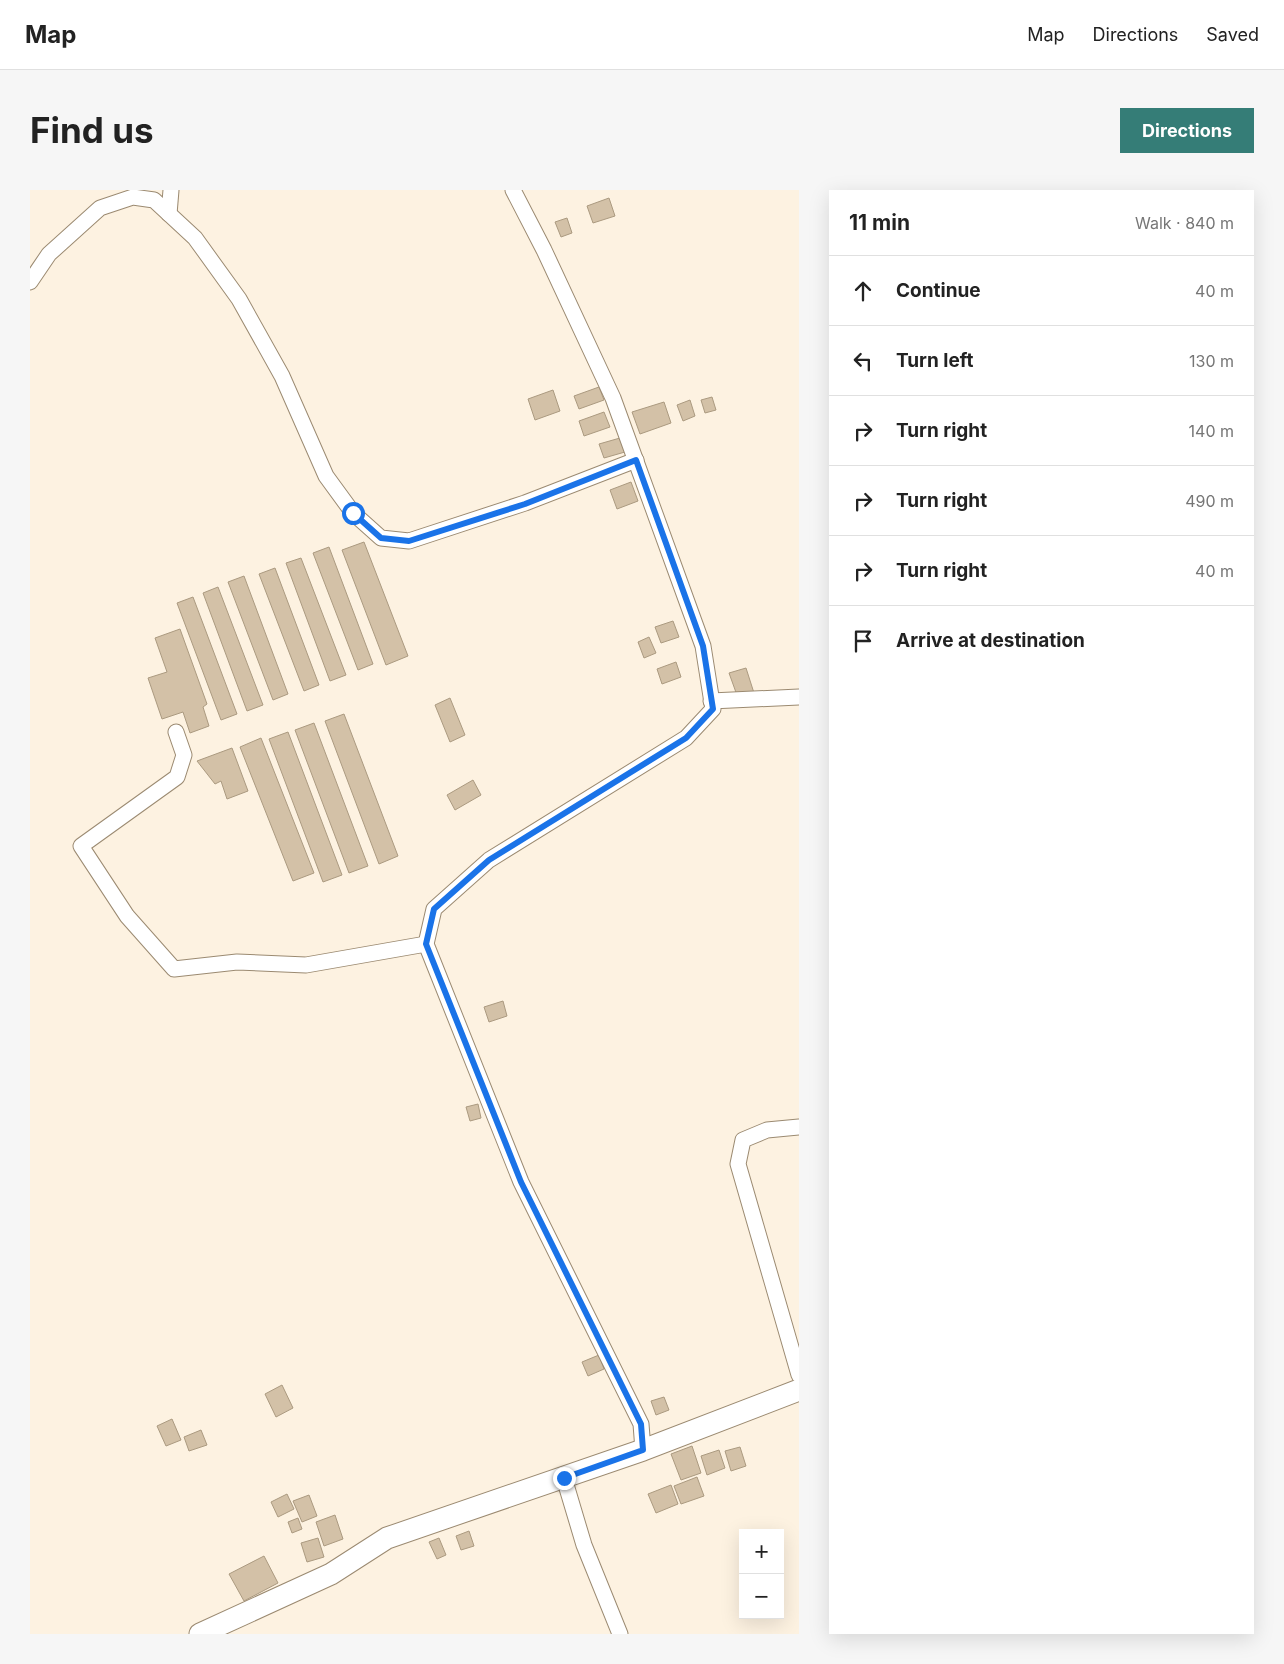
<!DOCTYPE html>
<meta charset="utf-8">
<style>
:root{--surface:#fff;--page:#f6f6f6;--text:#222;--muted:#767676;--line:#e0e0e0;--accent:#357d77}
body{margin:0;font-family:Inter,sans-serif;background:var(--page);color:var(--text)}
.controls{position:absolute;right:15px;bottom:15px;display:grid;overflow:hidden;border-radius:0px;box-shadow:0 5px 20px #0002}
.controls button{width:45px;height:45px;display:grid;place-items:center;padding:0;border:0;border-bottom:1px solid var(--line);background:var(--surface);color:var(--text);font:25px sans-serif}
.stop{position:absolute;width:15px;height:15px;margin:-11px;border:4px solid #1a73e8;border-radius:50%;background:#fff}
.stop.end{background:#1a73e8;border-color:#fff;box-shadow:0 1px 5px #0008}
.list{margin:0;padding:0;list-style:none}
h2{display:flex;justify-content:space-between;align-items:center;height:65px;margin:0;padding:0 20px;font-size:21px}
h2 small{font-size:16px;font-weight:400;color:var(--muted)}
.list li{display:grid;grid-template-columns:32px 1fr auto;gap:15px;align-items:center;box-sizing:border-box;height:70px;padding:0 20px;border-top:1px solid var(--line)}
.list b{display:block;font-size:19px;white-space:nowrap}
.list em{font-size:16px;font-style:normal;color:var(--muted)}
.icon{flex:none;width:28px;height:28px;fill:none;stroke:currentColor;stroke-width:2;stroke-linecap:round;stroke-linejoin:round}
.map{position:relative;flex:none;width:769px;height:1444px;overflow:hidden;border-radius:0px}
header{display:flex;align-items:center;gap:30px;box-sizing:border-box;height:70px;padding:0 25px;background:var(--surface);border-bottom:1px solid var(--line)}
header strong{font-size:24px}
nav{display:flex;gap:28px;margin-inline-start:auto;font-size:18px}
.intro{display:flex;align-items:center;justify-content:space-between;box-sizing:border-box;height:120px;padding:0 30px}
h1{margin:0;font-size:35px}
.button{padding:12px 22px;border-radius:0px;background:var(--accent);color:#fff;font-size:18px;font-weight:700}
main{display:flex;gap:30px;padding:0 30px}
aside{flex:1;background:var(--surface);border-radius:0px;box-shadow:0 5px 20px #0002}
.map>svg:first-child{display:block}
</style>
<header>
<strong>Map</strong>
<nav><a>Map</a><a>Directions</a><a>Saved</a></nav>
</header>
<div class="intro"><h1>Find us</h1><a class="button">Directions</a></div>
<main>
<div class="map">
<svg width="769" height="1444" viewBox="0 0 769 1444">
<rect width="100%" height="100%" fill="#fdf2e1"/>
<!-- building -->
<g fill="#d3c1a7" stroke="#ab9a80">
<polygon points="579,8 585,26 563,33 557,16"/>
<polygon points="537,28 542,43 531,47 525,32"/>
<polygon points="569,197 574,210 549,219 544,206"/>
<polygon points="523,200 530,221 505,230 498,209"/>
<polygon points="682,207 686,220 675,223 671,210"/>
<polygon points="660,210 665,226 653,231 647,215"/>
<polygon points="634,212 641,233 610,244 602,222"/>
<polygon points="574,222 580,237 554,246 549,231"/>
<polygon points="590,248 595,262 574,268 569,254"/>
<polygon points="601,292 608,311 587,319 580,300"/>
<polygon points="334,352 378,466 356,475 312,360"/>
<polygon points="299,357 343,474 328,480 283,363"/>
<polygon points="271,368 316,485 300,491 256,373"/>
<polygon points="245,378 289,495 274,501 229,384"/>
<polygon points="214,386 258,504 243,510 198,392"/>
<polygon points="188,397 233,515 217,521 173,403"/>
<polygon points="163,407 207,524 191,530 147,413"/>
<polygon points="643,431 649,447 631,453 625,437"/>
<polygon points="150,439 177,514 173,517 179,536 160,543 153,522 132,529 118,488 137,482 125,448"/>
<polygon points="619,447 626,463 614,468 608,452"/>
<polygon points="646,472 651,487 632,494 627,479"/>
<polygon points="716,478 724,503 708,508 699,483"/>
<polygon points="420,508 435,545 420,552 405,515"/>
<polygon points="314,524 368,666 349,674 295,531"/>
<polygon points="284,533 338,676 319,683 265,540"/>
<polygon points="258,542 312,685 293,692 239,549"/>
<polygon points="231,548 284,683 263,691 210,557"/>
<polygon points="202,558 218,601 197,609 191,591 185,594 167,571"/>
<polygon points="443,590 451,605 425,620 417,605"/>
<polygon points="473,811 477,826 459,832 454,817"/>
<polygon points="448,914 451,928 440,931 436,917"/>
<polygon points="569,1165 574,1179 558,1186 552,1172"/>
<polygon points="252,1195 263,1218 246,1227 235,1204"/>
<polygon points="634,1207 639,1220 626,1225 621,1211"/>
<polygon points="142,1229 151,1250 136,1256 127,1236"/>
<polygon points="171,1240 177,1255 159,1261 154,1247"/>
<polygon points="662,1256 671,1283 651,1290 641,1264"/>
<polygon points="710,1257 716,1276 701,1281 695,1261"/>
<polygon points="689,1260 695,1278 677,1285 671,1266"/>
<polygon points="667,1287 674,1306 651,1314 644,1296"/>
<polygon points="641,1295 648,1314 626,1323 618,1304"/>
<polygon points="257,1304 264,1319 248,1327 241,1312"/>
<polygon points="279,1305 287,1326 272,1332 263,1311"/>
<polygon points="305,1325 313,1349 294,1356 286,1332"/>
<polygon points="268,1328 272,1339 262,1343 258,1332"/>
<polygon points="439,1341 444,1356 431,1360 426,1346"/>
<polygon points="288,1348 294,1367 277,1372 271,1353"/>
<polygon points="409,1348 416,1365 407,1369 399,1352"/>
<polygon points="234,1366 248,1393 214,1411 199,1384"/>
</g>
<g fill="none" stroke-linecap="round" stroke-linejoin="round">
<defs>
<g id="street">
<polyline points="483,0 514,60 583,208 673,456 683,519 656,548 459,670 404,719 396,754 491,992 611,1234 613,1260"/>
<polyline points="139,24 141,0"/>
<polyline points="0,92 19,64 70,18 103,7 124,10 165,48 209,109 252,186 296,286 323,323 351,348 379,351 495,313 606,270"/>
<polyline points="681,511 769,507"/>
<polyline points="146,542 154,565 147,587 51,656 97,726 144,779 207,772 276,775 396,754"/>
<polyline points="769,937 737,940 713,950 708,974 769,1185"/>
<polyline points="534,1288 554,1355 590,1444"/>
</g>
<polyline id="secondary" points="170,1444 301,1384 357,1348 613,1260 769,1200"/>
</defs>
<!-- street casing -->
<use href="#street" stroke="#9b8a71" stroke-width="17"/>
<!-- secondary casing -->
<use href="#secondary" stroke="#9b8a71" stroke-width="23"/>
<!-- street -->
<use href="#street" stroke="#fff" stroke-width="15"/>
<!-- secondary -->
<use href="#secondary" stroke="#fff" stroke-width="21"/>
</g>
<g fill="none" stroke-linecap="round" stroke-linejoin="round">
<!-- route -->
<polyline stroke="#1a73e8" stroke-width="6" points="323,323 351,348 379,351 495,314 606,270 673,456 683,519 656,548 459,670 404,719 396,754 491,992 611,1234 613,1260 534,1288"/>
</g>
</svg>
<div class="controls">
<button>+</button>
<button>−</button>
</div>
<div class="stop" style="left:323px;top:323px"></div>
<div class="stop end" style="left:534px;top:1288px"></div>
</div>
<aside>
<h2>11 min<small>Walk · 840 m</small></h2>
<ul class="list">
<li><svg class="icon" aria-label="ahead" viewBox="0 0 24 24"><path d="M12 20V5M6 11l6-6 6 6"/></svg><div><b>Continue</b></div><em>40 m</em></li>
<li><svg class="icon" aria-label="left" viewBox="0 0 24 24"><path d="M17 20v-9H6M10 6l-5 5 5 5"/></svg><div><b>Turn left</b></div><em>130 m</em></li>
<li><svg class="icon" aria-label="right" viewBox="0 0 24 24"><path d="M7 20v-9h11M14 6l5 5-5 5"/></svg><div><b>Turn right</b></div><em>140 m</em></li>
<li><svg class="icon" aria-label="right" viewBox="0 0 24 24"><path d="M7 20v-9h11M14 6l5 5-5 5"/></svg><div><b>Turn right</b></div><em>490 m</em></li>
<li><svg class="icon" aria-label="right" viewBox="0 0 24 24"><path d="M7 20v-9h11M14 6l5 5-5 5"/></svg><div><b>Turn right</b></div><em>40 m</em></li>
<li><svg class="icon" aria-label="arrive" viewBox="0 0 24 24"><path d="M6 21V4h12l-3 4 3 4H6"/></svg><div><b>Arrive at destination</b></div></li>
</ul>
</aside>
</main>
